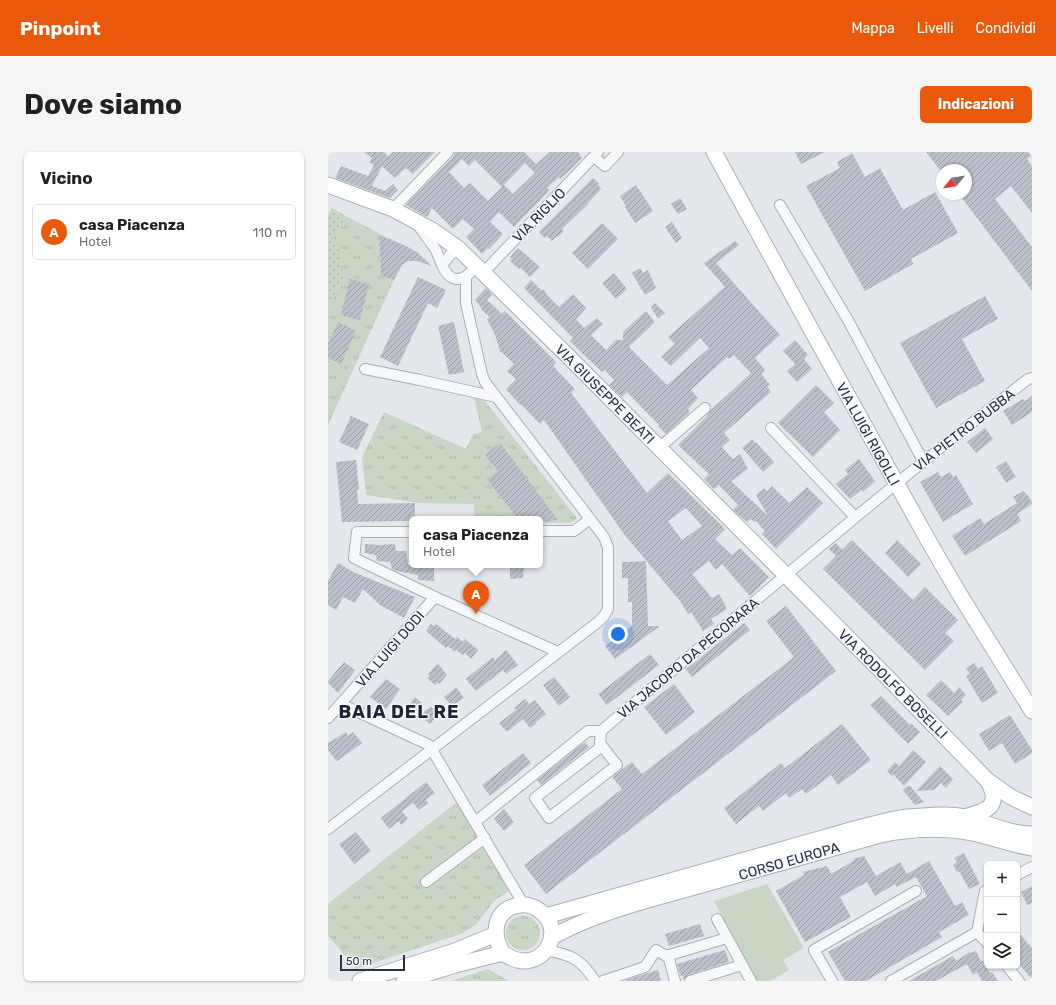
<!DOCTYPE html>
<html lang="it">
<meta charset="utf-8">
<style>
:root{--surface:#fff;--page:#f6f6f6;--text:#222;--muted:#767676;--line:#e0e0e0;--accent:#ea580c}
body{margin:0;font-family:Rubik,sans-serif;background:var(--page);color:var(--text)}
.controls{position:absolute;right:12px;bottom:12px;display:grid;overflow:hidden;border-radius:6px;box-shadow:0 1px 3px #0004}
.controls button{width:36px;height:36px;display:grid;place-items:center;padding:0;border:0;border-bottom:1px solid var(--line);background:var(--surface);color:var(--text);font:20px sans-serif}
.compass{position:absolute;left:608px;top:12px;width:36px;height:36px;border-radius:50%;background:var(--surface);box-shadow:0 1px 3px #0004;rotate:240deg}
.scale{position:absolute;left:12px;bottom:10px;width:65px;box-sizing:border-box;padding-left:4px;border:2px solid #2b3445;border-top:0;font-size:11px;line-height:14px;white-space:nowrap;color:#2b3445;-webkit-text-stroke:3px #f4f6f9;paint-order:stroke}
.you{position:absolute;left:290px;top:482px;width:14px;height:14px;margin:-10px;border:3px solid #fff;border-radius:50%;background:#1a73e8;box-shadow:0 0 0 6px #1a73e833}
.badge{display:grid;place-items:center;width:26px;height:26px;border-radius:50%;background:var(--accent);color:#fff;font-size:13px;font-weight:700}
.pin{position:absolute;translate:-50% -33px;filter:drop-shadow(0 1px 2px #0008)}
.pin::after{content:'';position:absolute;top:21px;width:14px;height:12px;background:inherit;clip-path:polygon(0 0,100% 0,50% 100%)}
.popup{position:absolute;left:81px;top:364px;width:134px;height:52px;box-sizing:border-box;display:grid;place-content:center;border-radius:6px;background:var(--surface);filter:drop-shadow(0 1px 3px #0005);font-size:13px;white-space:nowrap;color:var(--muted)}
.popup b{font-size:15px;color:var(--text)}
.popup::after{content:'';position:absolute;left:50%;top:100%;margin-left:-8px;border:8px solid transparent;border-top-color:var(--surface)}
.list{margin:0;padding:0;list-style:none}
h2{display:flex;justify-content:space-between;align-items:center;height:52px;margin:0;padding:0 16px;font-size:17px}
h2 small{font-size:13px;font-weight:400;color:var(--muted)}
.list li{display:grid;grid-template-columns:26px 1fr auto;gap:12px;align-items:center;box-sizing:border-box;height:56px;margin:0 8px 8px;padding:0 8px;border:1px solid var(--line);border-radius:6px}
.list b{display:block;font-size:15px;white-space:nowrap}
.list p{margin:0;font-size:13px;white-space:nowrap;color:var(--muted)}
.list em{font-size:13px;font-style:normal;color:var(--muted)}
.icon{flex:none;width:22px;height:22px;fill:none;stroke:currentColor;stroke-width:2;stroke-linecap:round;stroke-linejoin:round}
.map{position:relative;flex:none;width:704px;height:829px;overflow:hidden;border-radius:6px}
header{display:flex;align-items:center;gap:24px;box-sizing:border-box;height:56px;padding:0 20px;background:var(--accent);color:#fff}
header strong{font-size:19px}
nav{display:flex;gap:22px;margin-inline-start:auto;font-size:14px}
.intro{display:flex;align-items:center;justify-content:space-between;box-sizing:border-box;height:96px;padding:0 24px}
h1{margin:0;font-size:28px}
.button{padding:10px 18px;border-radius:6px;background:var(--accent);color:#fff;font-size:14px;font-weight:700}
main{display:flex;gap:24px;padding:0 24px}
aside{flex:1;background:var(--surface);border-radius:6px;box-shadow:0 1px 3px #0004}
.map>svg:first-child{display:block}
</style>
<header>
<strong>Pinpoint</strong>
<nav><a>Mappa</a><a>Livelli</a><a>Condividi</a></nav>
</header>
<div class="intro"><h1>Dove siamo</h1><a class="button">Indicazioni</a></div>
<main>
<aside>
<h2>Vicino<small></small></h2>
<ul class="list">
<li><span class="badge">A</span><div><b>casa Piacenza</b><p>Hotel</p></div><em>110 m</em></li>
</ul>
</aside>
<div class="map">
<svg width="704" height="829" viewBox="0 0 704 829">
<defs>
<pattern id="grass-tufts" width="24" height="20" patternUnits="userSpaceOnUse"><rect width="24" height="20" fill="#c9d6c5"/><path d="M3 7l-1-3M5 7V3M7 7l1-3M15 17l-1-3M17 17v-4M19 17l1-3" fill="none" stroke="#adb8ab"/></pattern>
<pattern id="park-dots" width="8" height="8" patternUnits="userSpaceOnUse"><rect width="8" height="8" fill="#c9d6c5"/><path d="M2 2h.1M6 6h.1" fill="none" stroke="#adb8ab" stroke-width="1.8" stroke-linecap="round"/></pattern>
<pattern id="building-hatch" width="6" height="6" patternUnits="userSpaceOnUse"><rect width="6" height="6" fill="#bbc0ca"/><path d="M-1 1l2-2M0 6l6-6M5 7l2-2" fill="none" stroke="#989da6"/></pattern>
</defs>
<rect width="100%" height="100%" fill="#e4e7ec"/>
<!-- grass -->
<g fill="url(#grass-tufts)">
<polygon points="18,64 62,87 51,84 53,122 66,128 0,273 0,155 15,124 1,91"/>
<polygon points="146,246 156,248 249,366 243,371 212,371 212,367 146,367 146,352 91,351 38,343 34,305 56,260 138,297 145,282 154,280"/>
<polygon points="130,649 181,739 166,749 148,773 135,781 28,817 0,783 0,752"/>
<circle cx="195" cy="781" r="17"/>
<polygon points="160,817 181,829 123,829"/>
</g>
<!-- park -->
<polygon fill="url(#park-dots)" points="4,56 18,64 2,90 11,96 15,125 0,155 0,63"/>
<!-- garden -->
<polygon fill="#c9d6c5" points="439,732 476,796 455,808 461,818 442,829 429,829 386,749"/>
<!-- building -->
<g fill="url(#building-hatch)" fill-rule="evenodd">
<polygon points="36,0 56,0 60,5 65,0 107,0 85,22 78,16 67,26 54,14 44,34 57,39 65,32 70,38 62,46 7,26 13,14 40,24 46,13 41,10 44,6"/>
<path d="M127 0H196L208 12 222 0H250L254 6 240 20 232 27 231 25 219 36 221 38 219 40V41L186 75 171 60 162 70 175 82 161 97 160 96 154 102 138 85 146 77 135 67 125 77 104 56 99 65 78 53 125 5ZM134 7 141 14 147 8 174 35 197 11 207 21 185 42 176 33 160 49 142 31 136 36 121 20Z"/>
<polygon points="467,0 497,0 473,12"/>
<polygon points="598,0 704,0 704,3 699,7 704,14 704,61 683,34 667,47 704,95 704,139 631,42 638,42 638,18 612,18"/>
<polygon points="524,1 537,25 552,16 575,58 607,40 630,81 583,107 585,112 537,139 478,34 512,16 509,10"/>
<polygon points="265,26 271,32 270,33 273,37 259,52 260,52 234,77 236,79 230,85 229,84 224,89 219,84 217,86 211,80"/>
<polygon points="308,33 325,59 307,71 297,55 298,54 292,44"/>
<polygon points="352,46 359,57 350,62 343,52"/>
<polygon points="344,70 354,86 348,91 337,75"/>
<polygon points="274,71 290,87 260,117 244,101"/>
<polygon points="51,84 62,87 80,95 90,101 104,114 89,109 80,109 74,113 66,128 53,123"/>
<polygon points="407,89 411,93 388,111 452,183 427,206 437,218 433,222 442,233 439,235 443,240 396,281 402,288 394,295 405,307 412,302 420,317 403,329 440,364 428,343 436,336 439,339 444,334 461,351 479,335 495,351 448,397 434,382 437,379 428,369 426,370 423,367 419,370 405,358 410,353 391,333 386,337 376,327 381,322 350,293 378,265 383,258 423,221 406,203 401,207 399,205 363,238 370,246 360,257 362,260 338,282 330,274 331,273 299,240 294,245 281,233 286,228 277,218 274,220 257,204 242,189 245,186 196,136 203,128 213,138 216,138 220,144 231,155 245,142 258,156 248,167 256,176 269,166 275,172 263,183 278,198 288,188 295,188 295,180 318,159 327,170 301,195 339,233 381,196 372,186 343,214 333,205 347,192 340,185 397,135 376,111"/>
<polygon points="190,96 212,115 202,125 193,116 191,117 182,109 184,107 182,105"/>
<polygon points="312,116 315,121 320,118 328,136 317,143 304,121"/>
<polygon points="286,121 299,137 288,147 274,131"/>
<polygon points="90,125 118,138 109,156 100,151 70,214 52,205"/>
<polygon points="22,127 41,132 32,168 13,163"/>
<path d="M158 136 164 142 159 148 174 162 177 159 228 210 225 214 247 237 243 241 319 341 340 321 397 377 387 387 404 403 412 396 441 425 422 444 394 412 388 418 381 409 364 422 384 446 391 442 399 457 383 467 386 472 375 479 363 460 360 462 352 449 296 382 216 268 212 272 193 252 192 253 178 237 188 227 179 219 186 212 172 199 167 183 159 167 162 165 154 158 150 151 147 148ZM358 356 374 374 354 388 340 369Z"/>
<polygon points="657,144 670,167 634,187 657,229 608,256 572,191"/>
<polygon points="327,151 337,161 330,167 323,155"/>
<polygon points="10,170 28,179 13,212 0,206 0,191"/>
<polygon points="126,170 136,220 121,223 110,174"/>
<polygon points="467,188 480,203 476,207 484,217 469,230 459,219 467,212 455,199"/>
<polygon points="488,233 506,251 496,260 512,278 485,305 450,271"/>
<polygon points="704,244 704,260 684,273 675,259 695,247 697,249"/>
<polygon points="23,264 41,272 29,298 11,290"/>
<polygon points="657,276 665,287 648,301 639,290"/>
<polygon points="424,287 427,291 428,290 446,310 435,320 414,296"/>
<polygon points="172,291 230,368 212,370 212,367 206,367 203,363 198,367 190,367 159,327 170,319 157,303"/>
<polygon points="531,307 547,329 535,340 533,338 522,347 508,332 520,322 517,318"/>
<polygon points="28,308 31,338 29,337 30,352 87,351 87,367 84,367 84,369 14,370 8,310"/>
<polygon points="678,309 688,325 678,331 668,315"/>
<polygon points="610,320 613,325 622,320 625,325 628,323 645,352 615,370 592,330"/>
<polygon points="695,339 698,342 699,342 704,350 704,352 689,362 693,369 637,404 624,384 652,366 656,372 689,351 685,345"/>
<polygon points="524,388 585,448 597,435 630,468 617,481 626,489 597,518 495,417 508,404 501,397 508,391 514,398"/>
<polygon points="569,388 593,412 580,425 557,401"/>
<polygon points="37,392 52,393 67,392 68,399 78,399 80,413 106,413 106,429 90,428 90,423 68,419 64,417 62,410 49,409 48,403 37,401"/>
<polygon points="318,409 320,474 332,474 287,507 277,494 304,474 304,450 300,450 300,426 294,426 294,410"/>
<polygon points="10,411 25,420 87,445 76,466 52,453 35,437 27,451 15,445 8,458 0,453 0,429"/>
<polygon points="182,413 196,413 195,426 182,427"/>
<polygon points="458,454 508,519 218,742 196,713 294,637 284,625 304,610 314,622 466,505 438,469"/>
<polygon points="416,471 422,478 364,525 358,517"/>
<polygon points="103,472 106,474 108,472 127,487 129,485 135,490 137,487 150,498 143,507 137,501 135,503 128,498 127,500 120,494 118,496 98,479"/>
<polygon points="178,498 190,513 178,522 175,518 148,539 138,527 165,505 167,508"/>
<polygon points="322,502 331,513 279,553 270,542"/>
<polygon points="16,510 27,518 10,541 0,531 0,529"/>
<polygon points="646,511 650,517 654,514 670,541 654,551 638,524 642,522 638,516"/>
<polygon points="109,512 111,513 119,523 111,532 110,530 107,533 99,526 102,523 100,522"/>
<polygon points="226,525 242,545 231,554 215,533"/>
<polygon points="58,527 72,537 58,557 42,545"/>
<polygon points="613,528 626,541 631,535 638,543 633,548 635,550 620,564 598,543"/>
<polygon points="346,532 367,560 338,583 316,555"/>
<polygon points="128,535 136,546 124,554 116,545"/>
<polygon points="553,544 582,573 583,571 592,580 580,592 542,553"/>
<polygon points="87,545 94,551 85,561 78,556"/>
<polygon points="197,547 201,552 207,548 218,562 207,571 208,572 202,576 195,567 179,580 171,571 188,558 186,556"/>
<polygon points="103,555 111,561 102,572 91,563"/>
<polygon points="682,563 704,598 704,601 687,612 674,591 661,599 651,582"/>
<polygon points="514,572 543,608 510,633 503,623 478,642 474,637 461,646 458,641 435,659 431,654 408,672 396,656 453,611 457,616"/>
<polygon points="18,580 20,584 25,580 34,591 9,609 0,598 0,591"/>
<polygon points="257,590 261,595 213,633 209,628"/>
<polygon points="585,598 598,610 576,634 565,622 564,624 559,619 567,610 571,614"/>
<polygon points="195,601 203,611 162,644 154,633"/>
<polygon points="612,614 625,627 618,636 613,631 606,638 588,639"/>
<polygon points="98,630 107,641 98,648 100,651 91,658 85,651 74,659 80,667 73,673 71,669 61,677 53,666"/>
<polygon points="579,634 582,634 596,650 587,653 575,638"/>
<polygon points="176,657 186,670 176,679 166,667"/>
<polygon points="28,680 43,699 26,712 11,692"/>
<polygon points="636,701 652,732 641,737 631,719 629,720 625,713 629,710 626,706"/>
<polygon points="536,704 548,724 572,710 579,722 601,709 627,754 634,750 641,763 611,780 614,785 538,829 517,829 500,800 599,744 588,725 569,735 567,732 547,744 539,730 512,745 523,765 477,790 448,739 476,723 475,720 499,714 503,722 527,708 525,707"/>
<polygon points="704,734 704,751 699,753 693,740"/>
<polygon points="372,772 376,784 341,794 337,782"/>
<polygon points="689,779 704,796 704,827 689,810"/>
<polygon points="397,798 401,810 360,823 356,828 355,824 353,824 349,812"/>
<polygon points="648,799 653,809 655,809 662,821 664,820 670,829 654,829 649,820 645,823 639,812 608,829 581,829 625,804 628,809 642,800 643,801"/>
<polygon points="330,818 333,829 298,829 298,828"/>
</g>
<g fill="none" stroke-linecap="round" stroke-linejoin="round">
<defs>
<g id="street">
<polyline points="266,5 277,14 290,0"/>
<polyline points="452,53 521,170 595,309"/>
<polyline points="65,57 120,0"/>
<polyline points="90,73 108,98 114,113"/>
<path d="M131 97 123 102 114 113C120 127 130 132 142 121"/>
<polyline points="155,121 270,0"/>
<polyline points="37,217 92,228 168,245"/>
<polyline points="443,276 527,365"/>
<polyline points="331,296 377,256"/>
<polyline points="212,379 246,379 262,367"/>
<polyline points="84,380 29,380 26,406 107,445 230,500"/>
<polyline points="13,552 101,593 196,753"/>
<polyline points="0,566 107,445"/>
<path d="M274 594 207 646 221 666 289 613 274 594 272 592 273 579C414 460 554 340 700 227L704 226"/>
<polyline points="147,670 260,579 273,579"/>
<polyline points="0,677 270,470 276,464 280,457 280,395 276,385 157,230 154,222 138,151 138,125"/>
<polyline points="689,723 704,715"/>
<polyline points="98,730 157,686"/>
<polyline points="389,767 423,829"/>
<polyline points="649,780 659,791"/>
<path d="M218 798C244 803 253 807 267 829"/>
<polyline points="340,803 347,829"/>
<polyline points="679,814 691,829"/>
<polyline points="275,829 317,815 328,798 338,804 399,786"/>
<polyline points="362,829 414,813"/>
<polyline points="504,829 486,798 588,739"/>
<polyline points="563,829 649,780 657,739 659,738"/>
</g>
<g id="secondary">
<polyline points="386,0 484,179 600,388 632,443 704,559"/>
<polyline points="0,33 65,57 104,78 131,97 241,205 558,524 660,629 683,645 704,655"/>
<path d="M636 665C659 659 674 655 660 629"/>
<path d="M218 764C298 742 377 719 456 697 480 690 503 684 526 677 544 673 562 667 579 665 598 664 619 661 637 665 657 670 684 683 704 682"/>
<path d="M224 785C269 760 321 748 370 734 431 717 491 700 552 683 582 677 614 675 644 681 664 685 684 693 704 696"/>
<polyline points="32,829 127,799 168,782"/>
<path d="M76 829 127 813 175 801C212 828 241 779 212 759 207 755 199 752 192 753 166 756 163 782 175 801"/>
</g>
</defs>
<!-- street casing -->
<use href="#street" stroke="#a9aeb7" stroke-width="12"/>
<!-- secondary casing -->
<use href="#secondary" stroke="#a9aeb7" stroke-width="17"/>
<!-- street -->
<use href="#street" stroke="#f7f8fa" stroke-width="10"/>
<!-- secondary -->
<use href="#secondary" stroke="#fff" stroke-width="15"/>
</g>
<g text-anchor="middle" stroke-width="3" stroke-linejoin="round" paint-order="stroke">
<!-- street labels -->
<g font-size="14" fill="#2b3445" stroke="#f4f6f9">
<text transform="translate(211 63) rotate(-46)" y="5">VIA RIGLIO</text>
<text transform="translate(277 242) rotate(45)" y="5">VIA GIUSEPPE BEATI</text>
<text transform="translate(636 278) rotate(-38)" y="5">VIA PIETRO BUBBA</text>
<text transform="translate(540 282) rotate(61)" y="5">VIA LUIGI RIGOLLI</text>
<text transform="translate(62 497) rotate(-49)" y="5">VIA LUIGI DODI</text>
<text transform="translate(360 506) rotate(-40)" y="5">VIA JACOPO DA PECORARA</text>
<text transform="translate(565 532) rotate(45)" y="5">VIA RODOLFO BOSELLI</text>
<text transform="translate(461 709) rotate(-16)" y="5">CORSO EUROPA</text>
</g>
<!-- district labels -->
<g font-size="18" font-weight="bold" letter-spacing="1" fill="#1d2536" stroke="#f4f6f9">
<text x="71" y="566">BAIA DEL RE</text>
</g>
</g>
</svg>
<div class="controls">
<button>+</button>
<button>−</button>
<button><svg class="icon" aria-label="layers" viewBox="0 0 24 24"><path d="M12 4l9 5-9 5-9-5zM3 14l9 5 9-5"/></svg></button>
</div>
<svg class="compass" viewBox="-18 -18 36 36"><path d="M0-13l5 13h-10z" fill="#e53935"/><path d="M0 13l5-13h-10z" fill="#767676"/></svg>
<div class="scale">50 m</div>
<div class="you"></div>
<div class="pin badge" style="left:148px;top:462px">A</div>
<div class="popup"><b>casa Piacenza</b>Hotel</div>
</div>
</main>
